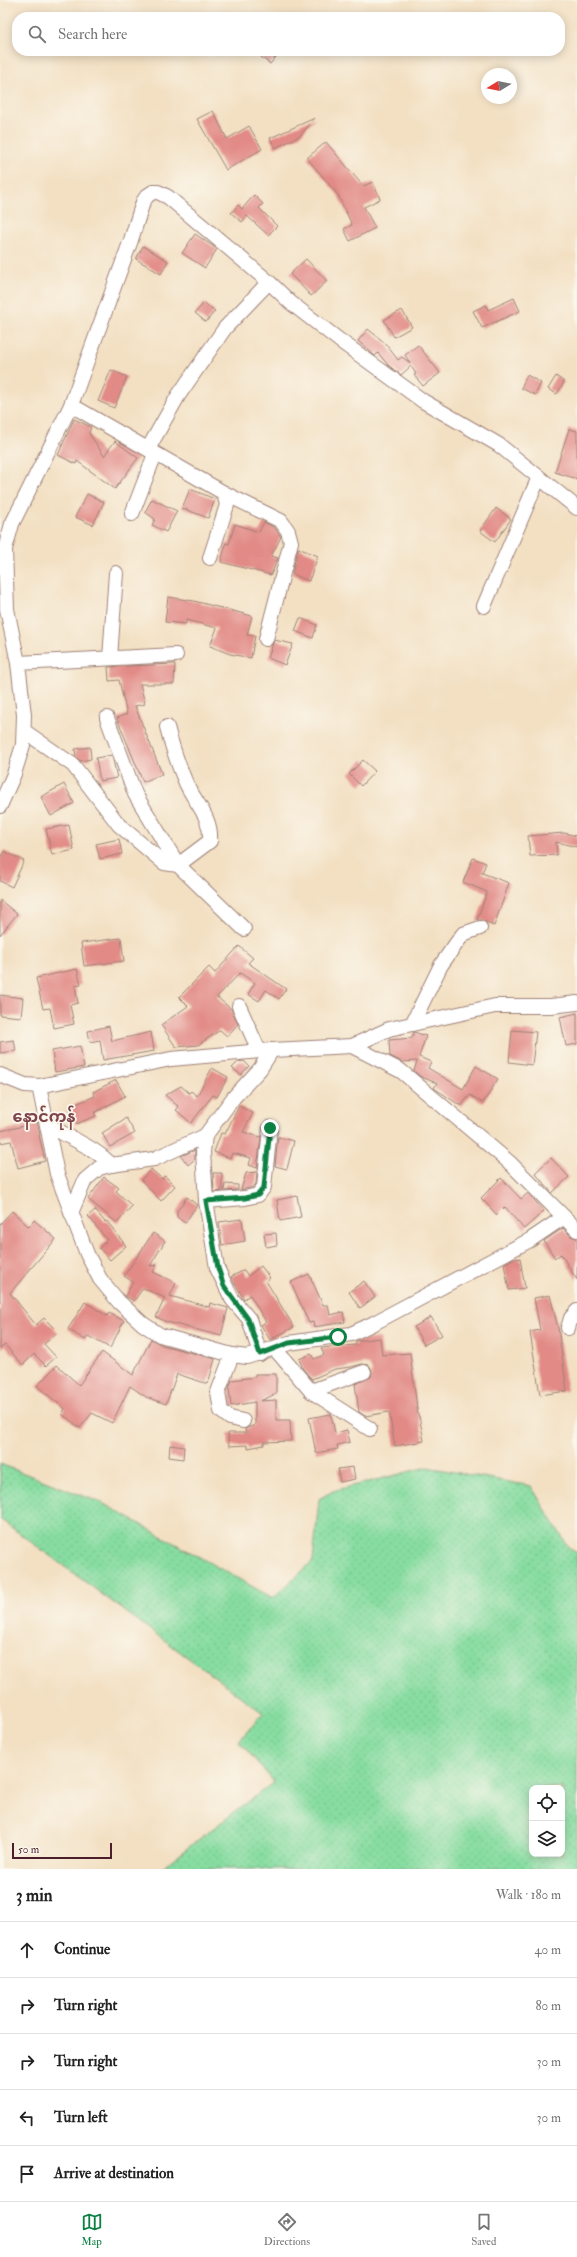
<!DOCTYPE html>
<meta charset="utf-8">
<style>
:root{--surface:#fff;--page:#f6f6f6;--text:#222;--muted:#767676;--line:#e0e0e0;--accent:#0b8043}
body{margin:0;font-family:"IM FELL Double Pica","Noto Sans Myanmar",serif;background:var(--page);color:var(--text)}
.controls{position:absolute;right:12px;bottom:12px;display:grid;overflow:hidden;border-radius:8px;box-shadow:0 2px 10px #0003}
.controls button{width:36px;height:36px;display:grid;place-items:center;padding:0;border:0;border-bottom:1px solid var(--line);background:var(--surface);color:var(--text);font:20px sans-serif}
.compass{position:absolute;left:481px;top:68px;width:36px;height:36px;border-radius:50%;background:var(--surface);box-shadow:0 2px 10px #0003;rotate:260deg}
.scale{position:absolute;left:12px;bottom:10px;width:100px;box-sizing:border-box;padding-left:4px;border:2px solid #4a1f2b;border-top:0;font-size:11px;line-height:14px;white-space:nowrap;color:#4a1f2b;-webkit-text-stroke:3px #fbf7ec;paint-order:stroke}
.stop{position:absolute;width:12px;height:12px;margin:-9px;border:3px solid #0b8043;border-radius:50%;background:#fff}
.stop.end{background:#0b8043;border-color:#fff;box-shadow:0 1px 4px #0008}
.list{margin:0;padding:0;list-style:none}
h2{display:flex;justify-content:space-between;align-items:center;height:52px;margin:0;padding:0 16px;font-size:17px}
h2 small{font-size:13px;font-weight:400;color:var(--muted)}
.list li{display:grid;grid-template-columns:26px 1fr auto;gap:12px;align-items:center;box-sizing:border-box;height:56px;padding:0 16px;border-top:1px solid var(--line)}
.list b{display:block;font-size:15px;white-space:nowrap}
.list em{font-size:13px;font-style:normal;color:var(--muted)}
.icon{flex:none;width:22px;height:22px;fill:none;stroke:currentColor;stroke-width:2;stroke-linecap:round;stroke-linejoin:round}
.map{position:relative;flex:none;width:577px;height:1869px;overflow:hidden}
.search{position:absolute;background:var(--surface);box-shadow:0 2px 10px #0003;left:12px;right:12px;top:12px;height:44px;display:flex;align-items:center;gap:10px;box-sizing:border-box;padding:0 14px;border-radius:16px;color:var(--muted);font-size:15px}
.sheet{height:332px;background:var(--surface)}
nav{display:flex;justify-content:space-around;align-items:center;box-sizing:border-box;height:56px;border-top:1px solid var(--line);background:var(--surface);font-size:11px;color:var(--muted)}
nav a{display:grid;justify-items:center;gap:2px}
nav .on{color:var(--accent)}
.map>svg:first-child{display:block}
</style>
<div class="map">
<svg width="577" height="1869" viewBox="0 0 577 1869">
<defs>
<pattern id="grass-dots" width="8" height="8" patternUnits="userSpaceOnUse"><rect width="8" height="8" fill="#87dda1"/><path d="M2 2h.1M6 6h.1" fill="none" stroke="#76bd8b" stroke-width="1.8" stroke-linecap="round"/></pattern>
</defs>
<rect width="100%" height="100%" fill="#fbf7ec"/>
<filter id="ink" filterUnits="userSpaceOnUse"><feTurbulence type="fractalNoise" baseFrequency=".025" numOctaves="2"/><feDisplacementMap in="SourceGraphic" scale="8" xChannelSelector="R" yChannelSelector="G"/><feConvolveMatrix kernelMatrix="1 2 1 2 8 2 1 2 1" color-interpolation-filters="sRGB"/></filter>
<filter id="wash" filterUnits="userSpaceOnUse"><feTurbulence type="fractalNoise" baseFrequency=".012" numOctaves="4" result="noise"/><feDisplacementMap in="SourceGraphic" scale="16" xChannelSelector="R" yChannelSelector="G"/><feGaussianBlur stdDeviation="0.9" result="paint"/><feColorMatrix in="noise" values="0 0 0 0 0 0 0 0 0 0 0 0 0 0 0 0 0 1.4 0 .05"/><feComposite in="paint" operator="in"/></filter>
<g filter="url(#wash)">
<rect width="100%" height="100%" fill="#f3e0c3"/>
<!-- grass -->
<path fill="url(#grass-dots)" stroke="#687e66" fill-rule="evenodd" d="M0 1464 102 1503 273 1598 313 1561 319 1499 333 1491 427 1467 531 1486 569 1548 577 1553V1869H160L274 1782 239 1741 263 1713 0 1519ZM532 1788H562V1854H532Z"/>
<g id="blocks">
<!-- building -->
<g fill="#e28a86">
<polygon points="266,51 281,51 270,64 261,57"/>
<polygon points="213,111 227,139 249,126 262,149 226,170 197,119"/>
<polygon points="315,118 300,136 275,148 270,138"/>
<polygon points="326,142 363,186 373,182 380,199 364,207 375,228 350,241 344,229 352,225 338,195 307,158"/>
<polygon points="254,195 263,204 259,208 277,226 268,235 247,216 242,222 231,213 238,205 242,209"/>
<polygon points="195,234 217,249 205,268 182,253"/>
<polygon points="143,246 168,261 161,274 136,259"/>
<polygon points="306,259 327,281 311,296 290,274"/>
<polygon points="514,298 520,311 482,328 473,311 486,305 488,310"/>
<polygon points="204,303 215,311 206,322 195,313"/>
<polygon points="402,310 412,327 394,337 384,320"/>
<polygon points="368,329 385,343 398,360 402,357 410,363 405,355 418,345 440,373 423,386 414,375 416,374 411,366 401,375 388,365 378,353 375,356 358,341"/>
<polygon points="111,370 127,377 114,408 98,401"/>
<polygon points="527,375 541,383 535,395 521,388"/>
<polygon points="556,376 564,382 557,394 548,389"/>
<polygon points="74,419 91,427 89,433 104,456 115,441 138,458 115,489 77,461 76,464 58,455"/>
<polygon points="569,429 577,431 577,479 555,472"/>
<polygon points="190,489 215,499 208,518 182,508"/>
<polygon points="87,494 104,502 93,525 75,517"/>
<polygon points="152,499 177,511 166,532 152,525 155,519 145,512"/>
<polygon points="496,508 511,519 495,542 480,531"/>
<polygon points="264,522 275,528 281,537 271,556 278,558 271,575 221,562 226,543 229,544 235,524 259,532"/>
<polygon points="298,548 318,556 309,581 292,574"/>
<polygon points="168,597 194,601 252,616 247,635 255,636 251,658 230,654 210,646 217,628 186,620 186,624 165,622"/>
<polygon points="300,618 317,625 313,638 295,631"/>
<polygon points="274,640 293,644 285,665 268,658"/>
<polygon points="175,664 174,684 140,684 145,704 135,706 162,774 143,782 117,718 127,714 119,680 109,681 108,667"/>
<polygon points="90,747 91,759 80,761 76,757 75,749"/>
<polygon points="112,755 117,778 100,781 96,758"/>
<polygon points="363,760 375,771 361,786 349,774"/>
<polygon points="64,784 74,803 51,816 41,797"/>
<polygon points="69,825 74,850 52,855 46,829"/>
<polygon points="564,833 577,836 577,847 556,842 557,855 530,856 528,836"/>
<polygon points="119,839 122,854 100,859 96,844"/>
<polygon points="4,851 24,861 12,887 0,881 0,859"/>
<polygon points="473,858 486,863 482,873 509,883 494,926 482,920 477,920 487,892 463,882"/>
<polygon points="0,900 17,914 0,935"/>
<polygon points="121,938 124,961 84,966 81,943"/>
<polygon points="239,946 253,958 248,963 286,989 279,999 266,990 259,1001 248,994 255,983 240,973 217,997 231,1009 238,1024 227,1036 220,1030 198,1045 176,1047 161,1025 188,1006 179,997 209,967 215,973"/>
<polygon points="77,969 81,985 75,986 78,1003 70,1005 74,1024 54,1028 50,1008 43,1009 36,978"/>
<polygon points="0,995 23,998 21,1017 0,1015"/>
<polygon points="577,1013 577,1044 566,1046 560,1017"/>
<polygon points="109,1026 112,1041 151,1032 154,1051 103,1060 100,1040 90,1042 88,1031"/>
<polygon points="512,1030 536,1032 532,1065 509,1062"/>
<polygon points="414,1032 426,1036 419,1057 431,1062 428,1068 463,1089 476,1066 498,1079 483,1103 470,1095 461,1106 434,1088 437,1083 421,1077 414,1071 417,1061 402,1062 390,1056 389,1040 412,1038"/>
<polygon points="14,1040 16,1051 0,1053 0,1042"/>
<polygon points="80,1046 84,1067 55,1072 52,1051"/>
<polygon points="244,1061 249,1066 241,1075 232,1068 238,1062"/>
<polygon points="212,1068 228,1077 217,1097 213,1095 191,1123 176,1110 179,1107 165,1095 181,1086 189,1093 191,1091 197,1096"/>
<polygon points="116,1080 125,1096 94,1113 96,1116 76,1124 69,1107 95,1096 93,1092"/>
<polygon points="239,1106 253,1113 243,1132 261,1137 257,1168 249,1165 251,1158 232,1153 230,1158 214,1152 221,1133 225,1134"/>
<polygon points="126,1118 135,1133 110,1147 102,1133"/>
<polygon points="37,1121 40,1135 39,1135 45,1161 18,1168 11,1141 0,1143 0,1131 24,1126 24,1123"/>
<polygon points="278,1137 294,1141 287,1169 275,1166"/>
<polygon points="195,1150 195,1159 188,1165 181,1156"/>
<polygon points="551,1158 569,1177 552,1193 535,1173"/>
<polygon points="151,1169 162,1179 165,1176 175,1186 161,1201 141,1180"/>
<polygon points="257,1172 256,1184 253,1187 241,1190 246,1173"/>
<polygon points="213,1173 222,1173 222,1191 214,1192"/>
<polygon points="104,1177 119,1188 116,1191 132,1206 117,1223 88,1199"/>
<polygon points="501,1178 521,1199 528,1193 544,1211 524,1229 505,1207 497,1215 481,1198"/>
<polygon points="225,1184 238,1185 238,1190 224,1191"/>
<polygon points="297,1196 301,1217 280,1221 277,1200"/>
<polygon points="187,1197 197,1205 185,1223 177,1217 177,1211"/>
<polygon points="95,1210 105,1222 107,1221 126,1246 110,1260 99,1248 107,1240 88,1216"/>
<polygon points="12,1211 29,1227 34,1220 56,1239 10,1293 36,1325 44,1318 58,1332 44,1344 56,1357 46,1366 34,1354 23,1365 5,1345 0,1349 0,1224"/>
<polygon points="242,1219 245,1241 222,1245 219,1222"/>
<polygon points="563,1228 571,1236 577,1238 577,1280 561,1254 555,1258 544,1241"/>
<polygon points="153,1233 165,1241 150,1266 157,1265 153,1272 176,1283 170,1296 209,1307 210,1303 228,1308 221,1336 167,1322 156,1317 165,1298 143,1288 134,1301 125,1296 133,1282 124,1276"/>
<polygon points="276,1233 277,1245 266,1247 264,1234"/>
<polygon points="520,1258 525,1288 509,1290 504,1264 513,1259"/>
<polygon points="261,1266 270,1278 266,1281 294,1327 270,1340 261,1325 266,1322 250,1295 244,1299 231,1277 244,1270 248,1276"/>
<polygon points="309,1274 323,1305 328,1305 330,1315 343,1312 345,1322 314,1327 313,1322 309,1323 291,1282"/>
<polygon points="364,1281 375,1297 360,1308 349,1292"/>
<polygon points="550,1295 558,1328 567,1391 540,1395 530,1332 540,1330 534,1298"/>
<polygon points="85,1302 107,1316 109,1313 124,1321 110,1348 88,1336 85,1340 68,1329"/>
<polygon points="431,1317 442,1335 424,1345 414,1327"/>
<polygon points="380,1338 382,1355 410,1353 418,1416 419,1416 424,1441 395,1446 389,1412 365,1416 359,1412 355,1384 371,1377 372,1370 369,1365 362,1364 351,1367 335,1369 312,1379 303,1369 299,1359 311,1354 314,1359 324,1355 321,1348 356,1345 356,1341"/>
<polygon points="151,1339 162,1345 215,1359 208,1384 177,1374 166,1404 146,1397 130,1386 112,1423 92,1413 80,1428 62,1414 65,1409 37,1386 57,1365 79,1385 102,1352 133,1375"/>
<polygon points="255,1374 276,1374 276,1394 260,1401 276,1400 276,1420 290,1420 291,1441 264,1442 264,1445 248,1448 248,1445 229,1446 228,1433 246,1433 245,1429 255,1425 255,1402 231,1406 229,1388 232,1380 255,1377"/>
<polygon points="331,1414 335,1433 347,1430 350,1442 337,1445 338,1449 316,1453 309,1418"/>
<polygon points="170,1445 184,1447 183,1459 169,1457"/>
<polygon points="353,1467 355,1479 340,1482 338,1469"/>
</g>
</g>
</g>
<g filter="url(#ink)">
<use href="#blocks" fill-opacity="0" stroke="#9e8077" stroke-width="1"/>
<g fill="none" stroke-linecap="round" stroke-linejoin="round">
<defs>
<g id="minor">
<polyline points="71,405 224,493 227,505 210,558"/>
<polyline points="148,449 178,396 225,328 269,282"/>
<polyline points="224,493 281,521 288,531 291,542 266,639"/>
<polyline points="132,514 155,454"/>
<polyline points="484,606 539,477"/>
<polyline points="110,658 116,573"/>
<polyline points="18,663 176,655"/>
<path d="M107 718 135 794 178 865 210 841C212 817 195 803 186 783 178 765 172 746 167 727"/>
<polyline points="24,731 73,765 119,825 164,863 178,865 244,929"/>
<polyline points="0,806 14,774 23,745 24,715 18,663 7,609 5,549 12,524 71,405 131,240 143,202 147,196 153,192 158,192 168,197 269,282 291,303 339,340 423,401 499,445 577,508"/>
<polyline points="239,1006 259,1051"/>
<polyline points="412,1024 441,965 463,934 480,928"/>
<polyline points="352,1046 401,1071 509,1162 577,1230"/>
<polyline points="0,1075 25,1085 39,1086 171,1059 272,1050 352,1046 389,1029 495,1006 551,1006 577,1003"/>
<polyline points="39,1086 57,1174 87,1254 100,1279 119,1302 143,1324 160,1335 232,1355 247,1357 289,1343 351,1334 374,1323 530,1240 564,1217"/>
<path d="M47 1124C66 1137 97 1148 111 1165"/>
<polyline points="206,1201 245,1198 258,1195 264,1187 270,1128"/>
<polyline points="71,1213 85,1180 99,1168 111,1165 154,1159 205,1136"/>
<polyline points="568,1328 571,1318 577,1311"/>
<polyline points="275,1349 311,1391 370,1429"/>
<polyline points="260,1354 249,1319 232,1299 217,1268 206,1201 203,1152 205,1136 234,1097 260,1069 272,1050"/>
<polyline points="232,1355 218,1392 221,1411 230,1418 243,1421"/>
<polyline points="311,1391 364,1372"/>
</g>
</defs>
<!-- minor casing -->
<use href="#minor" stroke="#9e8077" stroke-width="16"/>
<!-- minor -->
<use href="#minor" stroke="#fff" stroke-width="14"/>
</g>
</g>
<g fill="none" stroke-linecap="round" stroke-linejoin="round" filter="url(#ink)">
<!-- route -->
<polyline stroke="#0b8043" stroke-width="5" points="270,1128 264,1187 258,1195 245,1198 206,1201 218,1268 224,1286 248,1319 260,1354 289,1343 338,1337"/>
</g>
<g text-anchor="middle" stroke-width="3.5" stroke-linejoin="round" paint-order="stroke">
<!-- quarter labels -->
<g font-size="16" font-weight="bold" fill="#7f444b" stroke="#fbf7ec">
<text x="44" y="1122">နောင်ကုန်</text>
</g>
</g>
</svg>
<div class="controls">
<button><svg class="icon" aria-label="locate" viewBox="0 0 24 24"><circle cx="12" cy="12" r="6"/><path d="M12 2v4M12 18v4M2 12h4M18 12h4"/></svg></button>
<button><svg class="icon" aria-label="layers" viewBox="0 0 24 24"><path d="M12 4l9 5-9 5-9-5zM3 14l9 5 9-5"/></svg></button>
</div>
<svg class="compass" viewBox="-18 -18 36 36"><path d="M0-13l5 13h-10z" fill="#e53935"/><path d="M0 13l5-13h-10z" fill="#767676"/></svg>
<div class="scale">50 m</div>
<div class="stop" style="left:338px;top:1337px"></div>
<div class="stop end" style="left:270px;top:1128px"></div>
<div class="search"><svg class="icon" aria-label="search" viewBox="0 0 24 24"><circle cx="10" cy="10" r="6"/><path d="M15 15l6 6"/></svg>Search here</div>
</div>
<section class="sheet">
<h2>3 min<small>Walk · 180 m</small></h2>
<ul class="list">
<li><svg class="icon" aria-label="ahead" viewBox="0 0 24 24"><path d="M12 20V5M6 11l6-6 6 6"/></svg><div><b>Continue</b></div><em>40 m</em></li>
<li><svg class="icon" aria-label="right" viewBox="0 0 24 24"><path d="M7 20v-9h11M14 6l5 5-5 5"/></svg><div><b>Turn right</b></div><em>80 m</em></li>
<li><svg class="icon" aria-label="right" viewBox="0 0 24 24"><path d="M7 20v-9h11M14 6l5 5-5 5"/></svg><div><b>Turn right</b></div><em>30 m</em></li>
<li><svg class="icon" aria-label="left" viewBox="0 0 24 24"><path d="M17 20v-9H6M10 6l-5 5 5 5"/></svg><div><b>Turn left</b></div><em>30 m</em></li>
<li><svg class="icon" aria-label="arrive" viewBox="0 0 24 24"><path d="M6 21V4h12l-3 4 3 4H6"/></svg><div><b>Arrive at destination</b></div></li>
</ul>
</section>
<nav>
<a class="on"><svg class="icon" aria-label="map" viewBox="0 0 24 24"><path d="M3 6l6-2 6 2 6-2v14l-6 2-6-2-6 2zM9 4v14M15 6v14"/></svg>Map</a>
<a><svg class="icon" aria-label="directions" viewBox="0 0 24 24"><path d="M12 3l9 9-9 9-9-9zM9 14v-3h6M13 9l2 2-2 2"/></svg>Directions</a>
<a><svg class="icon" aria-label="saved" viewBox="0 0 24 24"><path d="M7 4h10v16l-5-4-5 4z"/></svg>Saved</a>
</nav>
